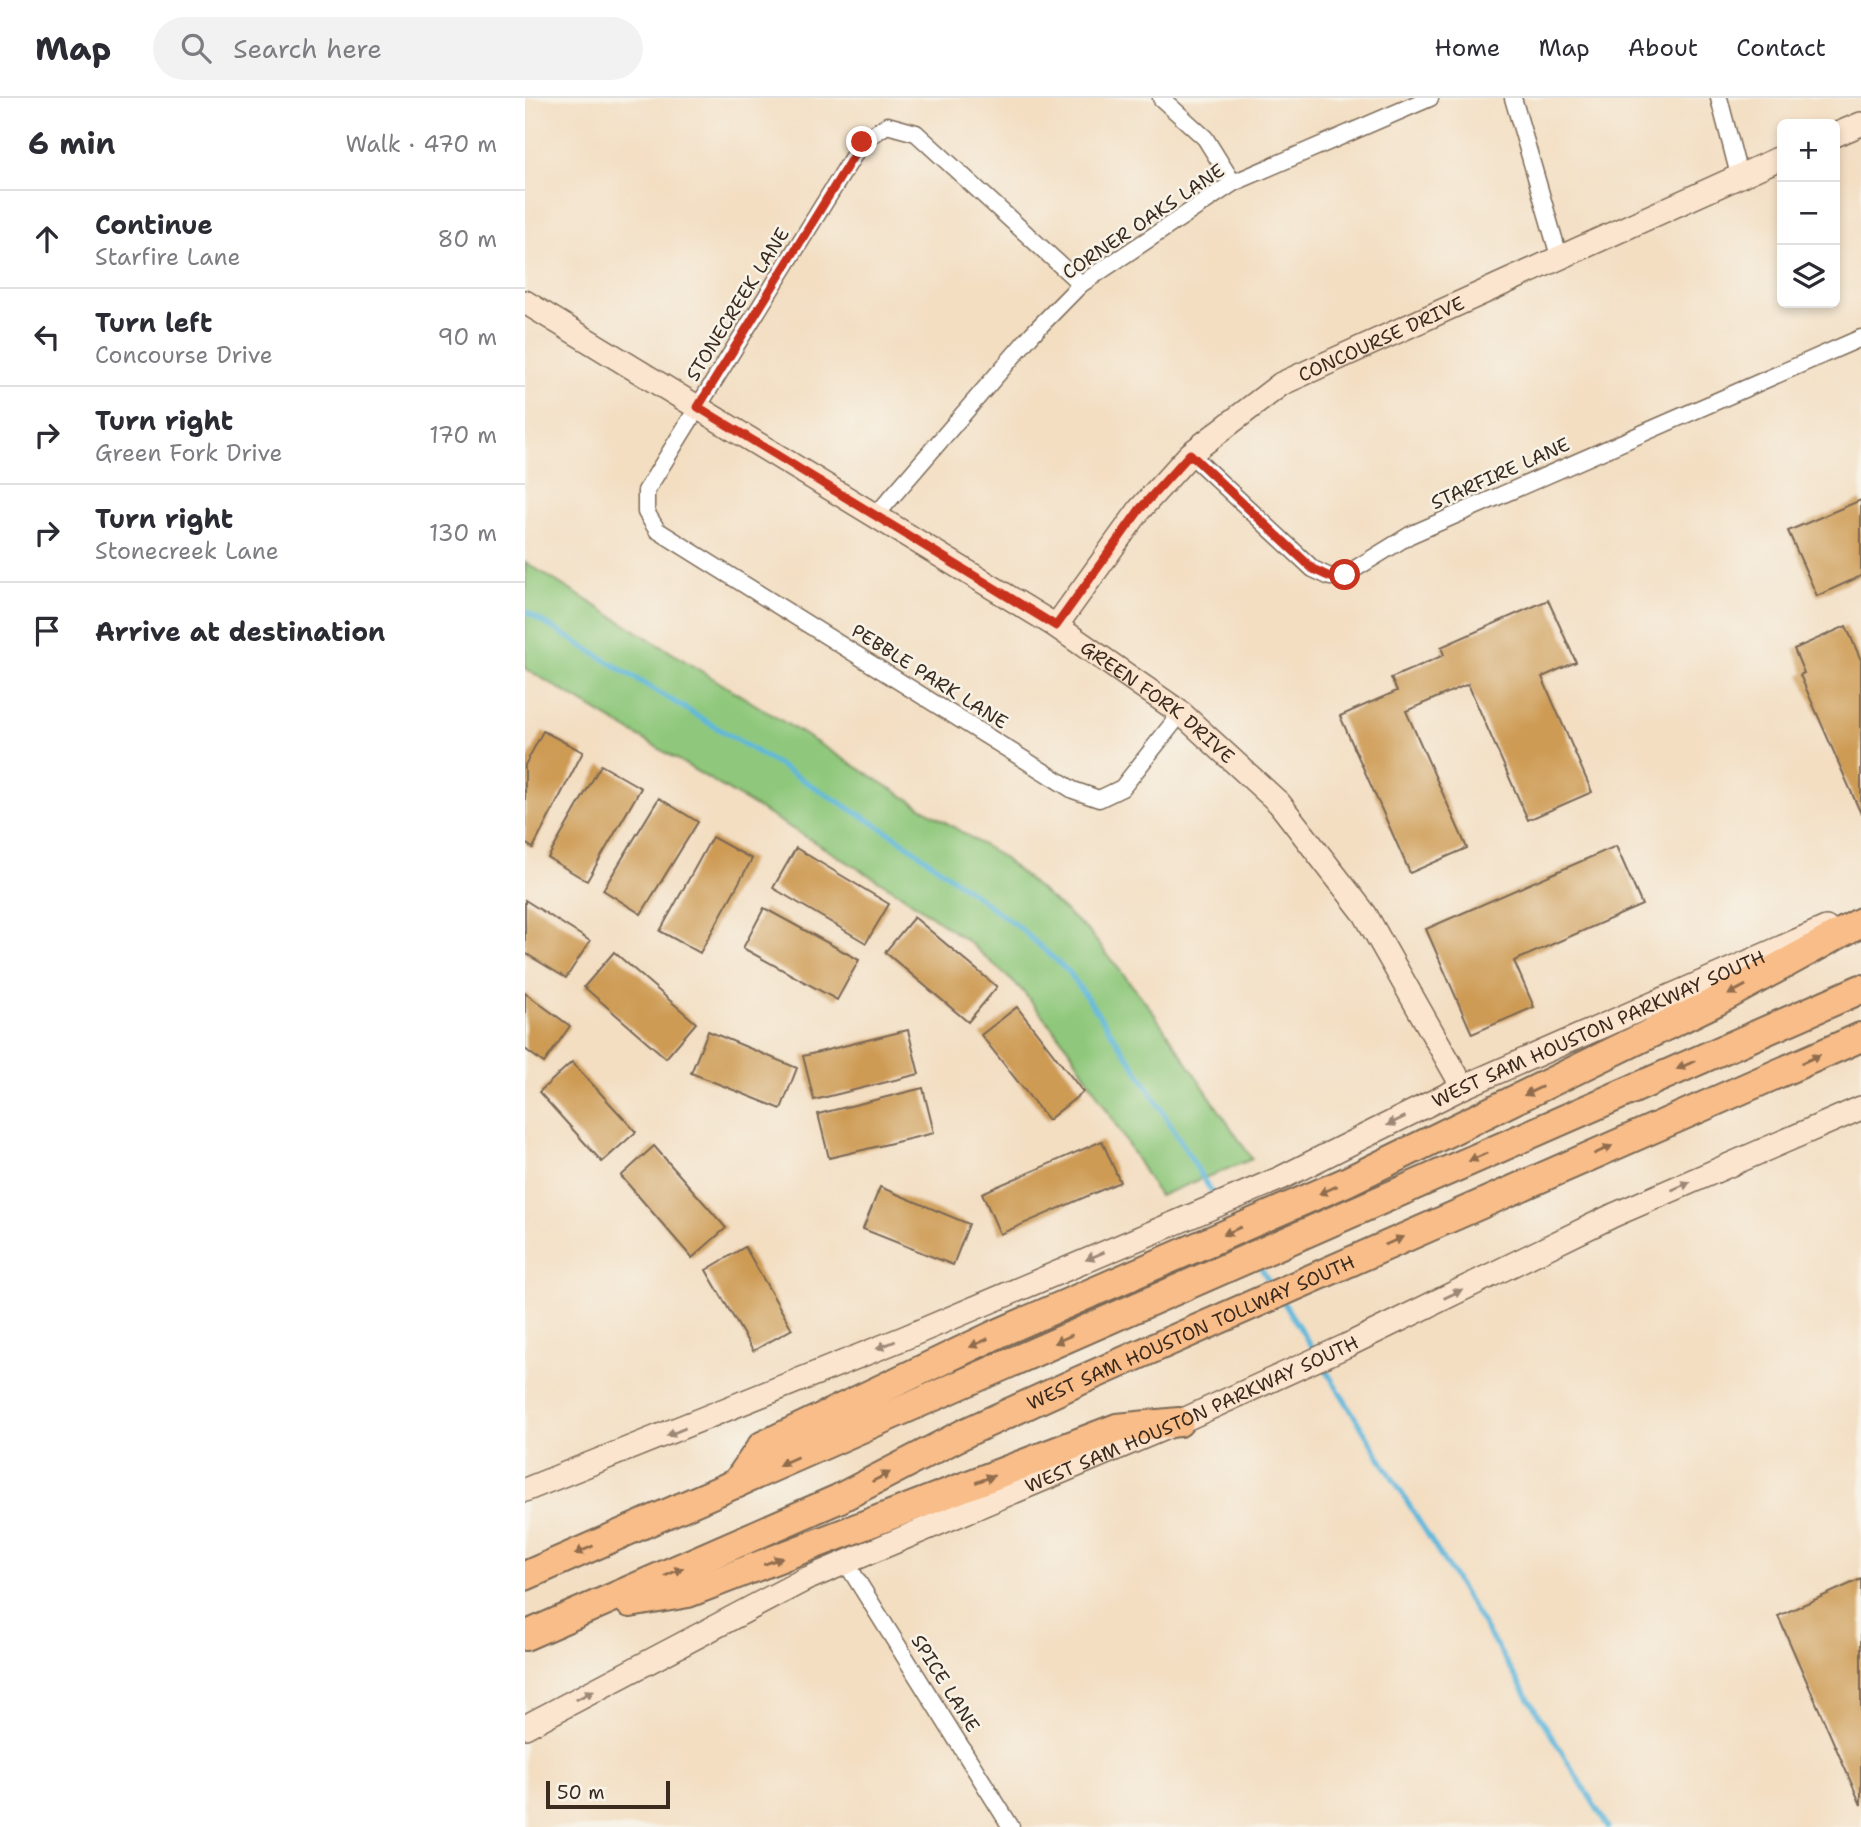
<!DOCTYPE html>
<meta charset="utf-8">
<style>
:root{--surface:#fff;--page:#f2f2f3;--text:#2b2b33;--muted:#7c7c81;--line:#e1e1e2}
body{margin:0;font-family:"Shantell Sans",sans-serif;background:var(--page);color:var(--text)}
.controls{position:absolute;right:21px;top:21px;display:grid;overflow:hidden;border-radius:10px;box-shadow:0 4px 10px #0003}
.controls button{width:63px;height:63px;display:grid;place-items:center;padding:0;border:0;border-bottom:2px solid var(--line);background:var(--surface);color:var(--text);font:35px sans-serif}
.scale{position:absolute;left:21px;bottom:18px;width:124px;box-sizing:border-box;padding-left:7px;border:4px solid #3b2a1e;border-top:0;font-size:19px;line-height:24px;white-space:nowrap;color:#3b2a1e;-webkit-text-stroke:5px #f7f3e8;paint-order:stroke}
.stop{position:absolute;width:21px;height:21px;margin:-16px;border:5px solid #c8321e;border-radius:50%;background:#fff}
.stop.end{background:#c8321e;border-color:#fff;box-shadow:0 2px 7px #0008}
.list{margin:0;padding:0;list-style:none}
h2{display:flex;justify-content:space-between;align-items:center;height:91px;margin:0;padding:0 28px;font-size:30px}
h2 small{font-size:23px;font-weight:400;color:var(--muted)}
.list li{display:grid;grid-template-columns:46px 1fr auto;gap:21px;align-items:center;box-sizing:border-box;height:98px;padding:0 28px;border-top:2px solid var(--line)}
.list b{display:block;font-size:26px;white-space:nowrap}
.list p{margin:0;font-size:23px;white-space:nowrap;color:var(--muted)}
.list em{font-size:23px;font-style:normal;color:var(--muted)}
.icon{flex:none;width:38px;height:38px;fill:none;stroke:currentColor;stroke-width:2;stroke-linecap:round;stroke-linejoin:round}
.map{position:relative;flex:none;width:1336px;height:1729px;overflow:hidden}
header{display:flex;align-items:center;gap:42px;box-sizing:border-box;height:98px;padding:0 35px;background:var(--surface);border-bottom:2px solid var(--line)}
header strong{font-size:33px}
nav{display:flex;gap:38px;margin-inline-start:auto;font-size:24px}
.search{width:490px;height:63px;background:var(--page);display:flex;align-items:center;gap:18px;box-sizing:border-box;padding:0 24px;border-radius:38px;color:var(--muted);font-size:26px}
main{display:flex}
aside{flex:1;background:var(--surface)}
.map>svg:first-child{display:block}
</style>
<header>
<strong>Map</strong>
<div class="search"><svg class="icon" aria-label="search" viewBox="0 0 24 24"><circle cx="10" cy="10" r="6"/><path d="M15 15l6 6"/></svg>Search here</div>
<nav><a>Home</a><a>Map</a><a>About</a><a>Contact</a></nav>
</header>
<main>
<aside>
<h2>6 min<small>Walk · 470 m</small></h2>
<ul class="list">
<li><svg class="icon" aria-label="ahead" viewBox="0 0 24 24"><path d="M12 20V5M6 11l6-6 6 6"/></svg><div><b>Continue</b><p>Starfire Lane</p></div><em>80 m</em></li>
<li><svg class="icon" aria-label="left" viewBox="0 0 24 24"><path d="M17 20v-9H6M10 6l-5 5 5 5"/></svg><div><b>Turn left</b><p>Concourse Drive</p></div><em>90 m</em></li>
<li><svg class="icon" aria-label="right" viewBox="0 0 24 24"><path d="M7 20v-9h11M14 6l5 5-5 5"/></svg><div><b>Turn right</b><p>Green Fork Drive</p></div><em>170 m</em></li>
<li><svg class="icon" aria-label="right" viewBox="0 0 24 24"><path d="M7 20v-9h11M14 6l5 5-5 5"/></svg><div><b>Turn right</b><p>Stonecreek Lane</p></div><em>130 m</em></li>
<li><svg class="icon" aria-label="arrive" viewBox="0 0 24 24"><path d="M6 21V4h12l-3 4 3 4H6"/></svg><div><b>Arrive at destination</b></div></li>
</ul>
</aside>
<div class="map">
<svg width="1336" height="1729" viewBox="0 0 1336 1729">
<rect width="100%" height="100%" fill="#f7f3e8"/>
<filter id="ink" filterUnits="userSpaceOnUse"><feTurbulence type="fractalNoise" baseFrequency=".0143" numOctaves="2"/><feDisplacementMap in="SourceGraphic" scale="14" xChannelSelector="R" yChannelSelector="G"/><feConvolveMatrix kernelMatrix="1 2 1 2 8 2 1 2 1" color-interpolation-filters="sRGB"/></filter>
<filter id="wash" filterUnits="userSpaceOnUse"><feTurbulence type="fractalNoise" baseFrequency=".00686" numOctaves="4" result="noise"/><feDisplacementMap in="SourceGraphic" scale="28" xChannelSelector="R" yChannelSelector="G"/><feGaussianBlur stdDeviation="1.57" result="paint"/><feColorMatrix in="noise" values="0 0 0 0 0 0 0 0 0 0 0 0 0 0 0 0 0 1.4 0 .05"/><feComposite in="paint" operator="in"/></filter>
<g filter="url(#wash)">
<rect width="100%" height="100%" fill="#f3dec2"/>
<!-- green -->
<polygon fill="#8fc87c" stroke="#65794d" stroke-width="2" points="0,464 477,759 564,834 626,911 727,1061 634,1098 544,950 496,891 445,845 374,795 0,570"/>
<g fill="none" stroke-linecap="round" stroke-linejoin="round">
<!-- stream -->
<g stroke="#5fb7dc" stroke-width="5">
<polyline points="0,513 373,740 496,831 544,874 613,973 690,1100"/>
<polyline points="732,1164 747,1188"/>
<polyline points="757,1202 791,1256"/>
<polyline points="796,1264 1083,1729"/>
</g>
</g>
<g id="blocks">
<!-- building -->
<g fill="#ce9b54">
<polygon points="1336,402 1336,478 1292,498 1263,433"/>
<polygon points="1023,502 1051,564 1017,579 1067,694 1003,722 943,586 881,613 942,750 885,775 815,618 872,593 866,580 919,557 916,549"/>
<polygon points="1321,528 1336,562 1336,716 1275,577 1279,575 1269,551"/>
<polygon points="18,633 58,654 8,750 0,745 0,667"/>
<polygon points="76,667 116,690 62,783 23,760"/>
<polygon points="134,700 173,724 116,816 78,792"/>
<polygon points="187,739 227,761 175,855 135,833"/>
<polygon points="1091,748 1117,807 989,863 1009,909 947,936 901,831"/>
<polygon points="271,750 364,806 341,845 248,790"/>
<polygon points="0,802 65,843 41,880 0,855"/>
<polygon points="239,810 334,862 312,902 218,850"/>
<polygon points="389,819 472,889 443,924 360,854"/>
<polygon points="89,854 171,925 141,960 59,889"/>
<polygon points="0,895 45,928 19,965 0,951"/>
<polygon points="492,909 558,994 523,1022 456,937"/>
<polygon points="383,932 394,976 289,1002 278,958"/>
<polygon points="183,933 272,970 256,1011 166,975"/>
<polygon points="47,964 111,1034 77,1064 14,994"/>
<polygon points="398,990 409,1035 304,1060 293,1016"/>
<polygon points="577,1043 595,1084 475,1136 457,1095"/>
<polygon points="129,1048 201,1130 167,1160 96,1078"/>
<polygon points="355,1089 444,1126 428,1167 338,1131"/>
<polygon points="220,1149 267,1231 228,1253 181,1172"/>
<polygon points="1336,1481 1336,1707 1253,1518"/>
</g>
</g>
</g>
<g filter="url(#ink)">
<use href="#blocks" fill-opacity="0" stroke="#7b6957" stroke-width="2"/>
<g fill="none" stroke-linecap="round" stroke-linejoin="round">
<defs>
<g id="street">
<polyline points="636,0 680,40 708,85"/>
<polyline points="988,0 1034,158"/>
<polyline points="1194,0 1214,77"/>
<polyline points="556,186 391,35 362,27 337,44 121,393 121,414 132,432 548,692 574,701 597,690 656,615"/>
<polyline points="665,356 788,471 805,479 820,477 885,437 1336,240"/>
<polyline points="352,416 508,235 556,186 708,85 905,0"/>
<polyline points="320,1463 486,1729"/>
</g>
<g id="secondary">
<polyline points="1310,37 1336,26"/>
<path id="s1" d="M0 204 531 528 656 615 754 705 840 816 938 989"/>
<path id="s2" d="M531 528 615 411 665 356 756 286 1257 59"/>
<path id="s3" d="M0 1392 379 1240 756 1080 938 989 1301 830"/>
<path id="s4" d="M0 1629 279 1482 654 1324 823 1247 1089 1117 1336 1010"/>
</g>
<g id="highway">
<polyline points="211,1386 237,1348 474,1235 821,1084 1192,903 1336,824"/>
<polyline points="0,1478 1336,891"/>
<polyline points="105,1505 163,1495 592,1330 654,1324"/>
<path id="s5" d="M0 1538 313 1401 442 1334 554 1283 1336 939"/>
</g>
</defs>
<!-- street casing -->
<use href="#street" stroke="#7b6957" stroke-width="19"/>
<!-- secondary casing -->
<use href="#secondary" stroke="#7b6957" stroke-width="26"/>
<!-- highway casing -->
<use href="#highway" stroke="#7b6957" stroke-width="32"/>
<!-- street -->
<use href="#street" stroke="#fff" stroke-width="16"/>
<!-- secondary -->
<use href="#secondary" stroke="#fce5cf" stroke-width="23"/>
<!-- highway -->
<use href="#highway" stroke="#f8bd88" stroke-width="28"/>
</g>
<!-- one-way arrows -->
<defs><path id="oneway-solid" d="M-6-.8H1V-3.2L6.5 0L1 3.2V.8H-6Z" transform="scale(1.75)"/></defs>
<g fill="#906c4e">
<use href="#oneway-solid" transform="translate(1212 892) rotate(151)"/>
<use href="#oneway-solid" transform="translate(1286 961) rotate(-24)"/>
<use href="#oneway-solid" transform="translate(1161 967) rotate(156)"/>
<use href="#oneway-solid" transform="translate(1008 993) rotate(154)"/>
<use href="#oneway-solid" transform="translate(1078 1052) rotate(-24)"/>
<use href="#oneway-solid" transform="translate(953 1059) rotate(156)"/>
<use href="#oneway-solid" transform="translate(803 1092) rotate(156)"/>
<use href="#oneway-solid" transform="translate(707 1133) rotate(156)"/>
<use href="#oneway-solid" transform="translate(869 1143) rotate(-24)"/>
<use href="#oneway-solid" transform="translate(538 1241) rotate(156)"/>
<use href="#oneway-solid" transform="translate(454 1245) rotate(155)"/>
<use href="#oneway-solid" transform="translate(263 1363) rotate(156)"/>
<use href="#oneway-solid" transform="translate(356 1379) rotate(-27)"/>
<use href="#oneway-solid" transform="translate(460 1381) rotate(-21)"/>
<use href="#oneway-solid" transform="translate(59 1452) rotate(156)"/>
<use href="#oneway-solid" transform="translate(248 1463) rotate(-21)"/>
<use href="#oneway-solid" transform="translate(149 1474) rotate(-24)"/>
</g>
<g fill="#9c8876">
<use href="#oneway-solid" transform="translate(871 1023) rotate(154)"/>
<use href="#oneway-solid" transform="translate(1156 1088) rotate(-24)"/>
<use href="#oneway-solid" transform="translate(570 1158) rotate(157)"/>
<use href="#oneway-solid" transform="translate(928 1196) rotate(-26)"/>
<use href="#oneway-solid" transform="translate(361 1247) rotate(158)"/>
<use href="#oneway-solid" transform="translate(151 1334) rotate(157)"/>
<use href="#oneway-solid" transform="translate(60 1597) rotate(-28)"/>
</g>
</g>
<g fill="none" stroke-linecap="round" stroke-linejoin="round" filter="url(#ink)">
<!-- route -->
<polyline stroke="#c8321e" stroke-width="9" points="337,44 173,309 531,528 615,411 665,356 788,471 805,479 820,477"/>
</g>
<g text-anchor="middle" stroke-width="5" stroke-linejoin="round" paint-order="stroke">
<!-- street labels -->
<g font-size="19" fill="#3b2a1e" stroke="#f7f3e8">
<text transform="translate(618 123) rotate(-34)" y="7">CORNER OAKS LANE</text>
<text transform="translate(212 206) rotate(-58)" y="7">STONECREEK LANE</text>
<text dy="7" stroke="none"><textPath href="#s2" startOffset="443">CONCOURSE DRIVE</textPath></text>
<text transform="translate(975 375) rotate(-24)" y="7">STARFIRE LANE</text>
<text transform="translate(405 578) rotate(32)" y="7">PEBBLE PARK LANE</text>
<text dy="7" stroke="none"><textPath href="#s1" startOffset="749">GREEN FORK DRIVE</textPath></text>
<text dy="7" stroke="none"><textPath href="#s3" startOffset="1169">WEST SAM HOUSTON PARKWAY SOUTH</textPath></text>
<text dy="7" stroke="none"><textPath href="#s5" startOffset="732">WEST SAM HOUSTON TOLLWAY SOUTH</textPath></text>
<text dy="7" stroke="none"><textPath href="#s4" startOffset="737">WEST SAM HOUSTON PARKWAY SOUTH</textPath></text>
<text transform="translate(421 1585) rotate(58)" y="7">SPICE LANE</text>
</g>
</g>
</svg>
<div class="controls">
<button>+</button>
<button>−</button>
<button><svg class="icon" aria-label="layers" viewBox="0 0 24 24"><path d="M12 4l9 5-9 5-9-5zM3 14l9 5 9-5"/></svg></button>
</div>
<div class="scale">50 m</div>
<div class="stop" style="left:820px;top:477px"></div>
<div class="stop end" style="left:337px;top:44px"></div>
</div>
</main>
